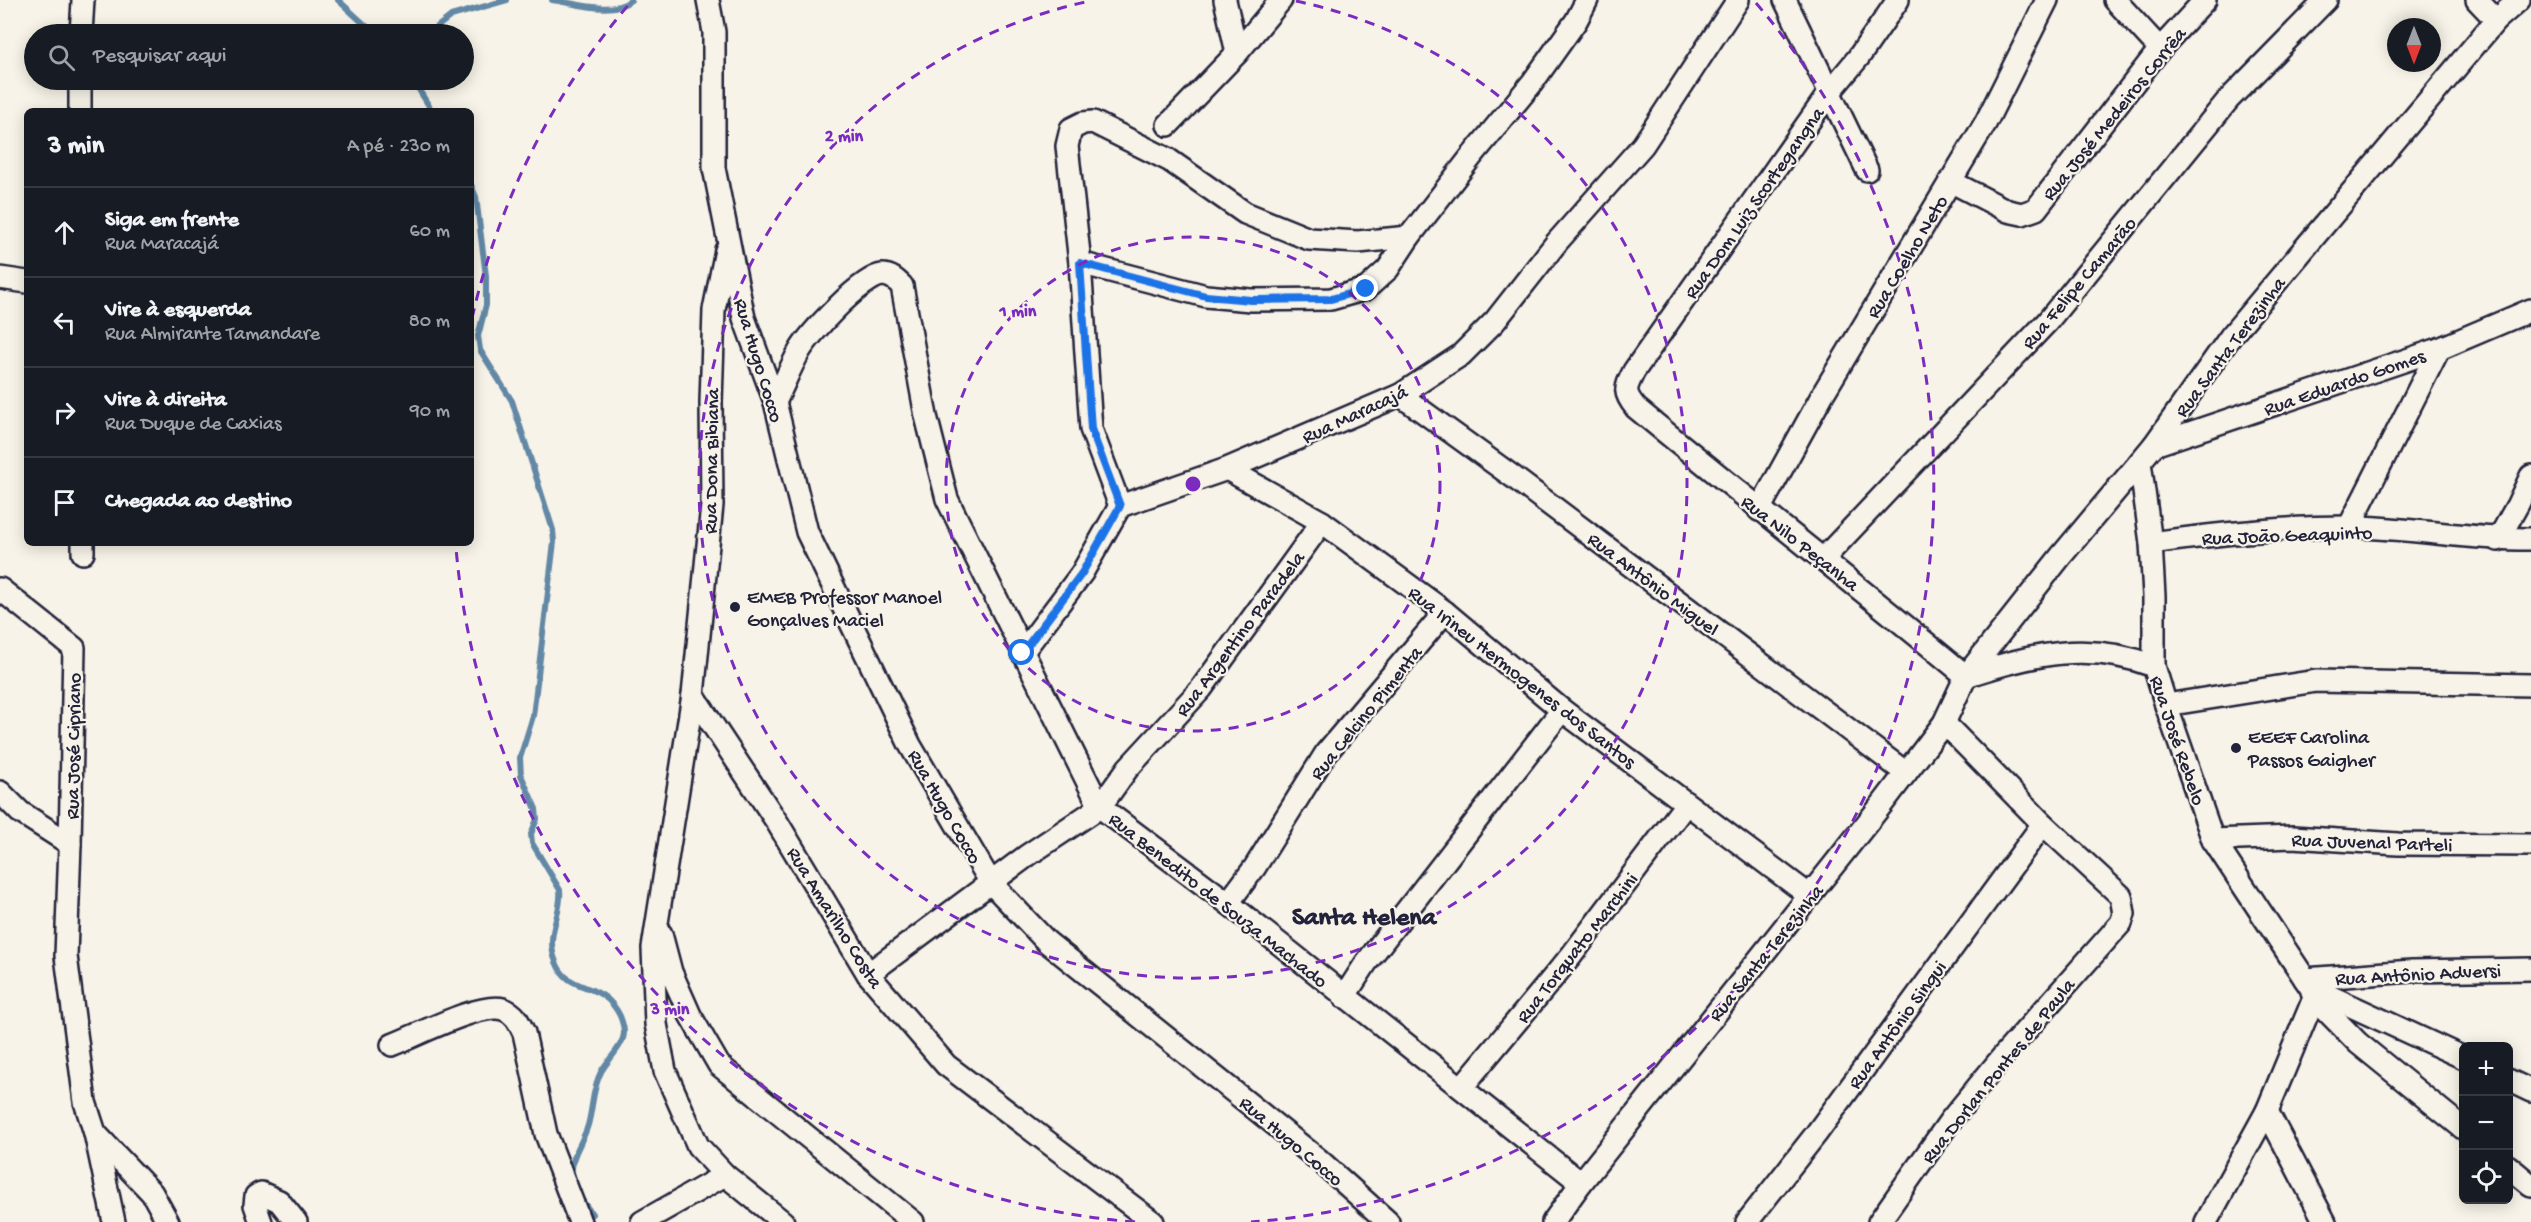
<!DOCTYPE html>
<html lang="pt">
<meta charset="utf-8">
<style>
:root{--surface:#171b24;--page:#242831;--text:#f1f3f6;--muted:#9ea1a6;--line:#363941}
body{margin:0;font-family:"Gochi Hand",sans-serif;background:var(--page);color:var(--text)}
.controls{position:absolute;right:18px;bottom:18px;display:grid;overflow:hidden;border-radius:9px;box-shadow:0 3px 15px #0003}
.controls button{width:54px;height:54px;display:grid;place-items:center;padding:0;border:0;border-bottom:2px solid var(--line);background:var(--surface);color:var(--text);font:30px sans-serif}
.compass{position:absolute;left:2387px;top:18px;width:54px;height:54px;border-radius:50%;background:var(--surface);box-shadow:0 3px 15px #0003;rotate:180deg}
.stop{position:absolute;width:18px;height:18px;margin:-14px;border:4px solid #1a73e8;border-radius:50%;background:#fff}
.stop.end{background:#1a73e8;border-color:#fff;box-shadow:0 2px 6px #0008}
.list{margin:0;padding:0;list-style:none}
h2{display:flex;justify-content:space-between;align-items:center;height:78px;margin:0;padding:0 24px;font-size:26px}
h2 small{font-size:20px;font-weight:400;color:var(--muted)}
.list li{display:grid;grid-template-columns:39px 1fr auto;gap:18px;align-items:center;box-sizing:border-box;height:90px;padding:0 24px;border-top:2px solid var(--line)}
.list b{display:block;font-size:22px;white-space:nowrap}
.list p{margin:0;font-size:20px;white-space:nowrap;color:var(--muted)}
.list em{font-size:20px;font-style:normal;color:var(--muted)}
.icon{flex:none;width:33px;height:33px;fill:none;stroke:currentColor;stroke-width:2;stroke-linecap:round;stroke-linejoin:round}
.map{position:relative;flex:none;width:2531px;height:1222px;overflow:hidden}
.search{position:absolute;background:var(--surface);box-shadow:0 3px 15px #0003;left:24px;top:24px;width:450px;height:66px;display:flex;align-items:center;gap:15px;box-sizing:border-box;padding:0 21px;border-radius:33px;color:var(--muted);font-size:22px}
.panel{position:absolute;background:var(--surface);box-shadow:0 3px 15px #0003;left:24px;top:108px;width:450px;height:438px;border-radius:9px}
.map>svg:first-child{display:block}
</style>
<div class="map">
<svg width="2531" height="1222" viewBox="0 0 2531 1222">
<rect width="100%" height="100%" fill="#f7f3e8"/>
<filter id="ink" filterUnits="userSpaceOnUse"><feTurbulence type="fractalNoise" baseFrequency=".0167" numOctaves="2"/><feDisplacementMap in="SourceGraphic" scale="12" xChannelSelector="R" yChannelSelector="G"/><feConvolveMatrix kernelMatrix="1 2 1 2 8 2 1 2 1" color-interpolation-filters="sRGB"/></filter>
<g filter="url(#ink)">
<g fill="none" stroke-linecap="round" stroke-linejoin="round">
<!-- stream -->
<g stroke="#6288a6" stroke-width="6">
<polyline points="338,0 375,34"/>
<path d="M552 0C575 3 612 16 631 0"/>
<polyline points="428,34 451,16 507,0"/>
<polyline points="413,80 432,111"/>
<path d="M471 185 476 197 486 276V305L478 336 480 350 512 401 553 530 554 542 533 716 520 758 521 775 536 809 537 819 531 834 532 843 560 890C563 914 544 934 556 962 569 995 602 979 620 1016 622 1021 624 1027 624 1033 623 1047 607 1060 601 1072 592 1089 593 1108 588 1125 583 1143 568 1158 573 1177"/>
<polyline points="582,1200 592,1214"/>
</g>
<defs>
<g id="street">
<polyline points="708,0 714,32 714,168 744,318 775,402 807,532 910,745 991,883 1047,942 1319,1160 1388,1222"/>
<polyline points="1785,0 1867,170"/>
<path d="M1898 0 1858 58 1829 93 1634 371C1625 389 1623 392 1636 408 1745 498 1857 585 1966 676"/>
<polyline points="2115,0 2160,49"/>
<polyline points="2477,0 2496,20"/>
<polyline points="81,34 83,0"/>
<polyline points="1237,53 1281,0"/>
<polyline points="80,80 80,111"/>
<polyline points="1168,125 1237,53 1225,0"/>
<polyline points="1950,181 2008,211 2022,214 2036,209 2160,49 2205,0"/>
<polyline points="726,250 714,310 711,402 712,505 693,695 653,948 656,1024 665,1071 698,1146 725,1175 783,1222"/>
<polyline points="1080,263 1206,296 1251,300 1331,299 1366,289 1388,269 1409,237 1471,157 1532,83 1576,21 1587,0"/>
<polyline points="0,278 27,282"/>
<polyline points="1400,395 1512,476 1906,773"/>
<path d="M775 402C783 386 790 368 799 352 809 334 862 277 882 275 891 275 896 280 902 286L926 416 947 499 1100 807 1228 903 1581 1183"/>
<polyline points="2154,445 2439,349 2531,310"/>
<polyline points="2140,462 2151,543 2154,596 2154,666 2166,705 2213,840 2311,988 2314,998 2267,1111 2206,1222"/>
<polyline points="1227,469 1322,522 1445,612 1562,710 1810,896"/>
<polyline points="1120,506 1091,429 1080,263 1067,146 1071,129 1083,123 1093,122 1169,160 1245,213 1309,239 1358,242 1409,237"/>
<polyline points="1759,510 1824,392 1986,122 2047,0"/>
<polyline points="2349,527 2439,349"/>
<polyline points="2498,540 2518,504 2531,476"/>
<path d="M2151 543C2216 534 2281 527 2348 527 2409 527 2470 540 2531 539"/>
<polyline points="83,553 83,543"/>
<polyline points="1824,558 2047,322 2228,100 2326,0"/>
<polyline points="0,589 74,648 70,844"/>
<polyline points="1022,653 1082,573 1120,506 1227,469 1400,395 1461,355 1495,321 1557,242 1643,145 1738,0"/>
<path d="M1966 676C2032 655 2086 640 2154 666"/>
<polyline points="693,695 777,822 868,974 946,1065 1153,1222"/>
<polyline points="2166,705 2316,681 2531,685"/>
<polyline points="0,792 20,812 70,844 66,956 85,1102 95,1133 114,1222"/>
<polyline points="2213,840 2293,837 2398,844 2531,845"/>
<polyline points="1228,903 1255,867 1326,753 1445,612"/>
<polyline points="661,934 671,972 690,1015 719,1065 913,1222"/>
<polyline points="868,974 1028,855 1100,807 1128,768 1201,689 1322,522"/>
<polyline points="2305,979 2412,971 2531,969"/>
<polyline points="2312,988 2464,1058"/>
<polyline points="1344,997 1366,963 1562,710"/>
<polyline points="2314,998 2358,1043 2464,1129"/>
<path d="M392 1045C416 1036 480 1002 503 1009 515 1013 519 1022 524 1033L546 1134 580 1222"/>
<polyline points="2508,1080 2531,1091"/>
<polyline points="1462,1087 1571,956 1686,804"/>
<polyline points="2267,1111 2325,1222"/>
<polyline points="95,1133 152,1193 168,1222"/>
<polyline points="2508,1166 2531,1185"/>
<polyline points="261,1222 255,1205 256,1196 261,1193 279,1201 296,1222"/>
<polyline points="642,1222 725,1175"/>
<polyline points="1553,1222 1581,1183 1883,803 1944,723 1966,676 2061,556 2154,445 2231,336 2496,20 2519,0"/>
<polyline points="1747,1222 1816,1134 2043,824"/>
<polyline points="1879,1222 1950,1121 2004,1055 2121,923 2124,914 2121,896 2043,824 1944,723"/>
</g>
</defs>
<!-- street casing -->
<use href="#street" stroke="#22223b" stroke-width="26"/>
<!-- street -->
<use href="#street" stroke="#f7f3e8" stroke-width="21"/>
</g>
</g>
<g fill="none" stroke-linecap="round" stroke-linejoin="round" filter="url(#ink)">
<!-- route -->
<polyline stroke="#1a73e8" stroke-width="8" points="1022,653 1082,573 1120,506 1091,429 1080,263 1206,296 1251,300 1331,299 1366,289"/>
</g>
<!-- distance rings -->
<g fill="none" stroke="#7b2cbf" stroke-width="3" stroke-dasharray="10 8">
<circle cx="1193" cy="484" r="247"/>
<path d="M1296 1A494 494 0 1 1 1090 1"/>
<path d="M1135 1222A740 740 0 0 1 456 548M472 318A740 740 0 0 1 630 3M1756 3A740 740 0 0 1 1251 1222"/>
</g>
<!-- markers -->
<g fill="#22223b" stroke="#f7f3e8" stroke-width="2">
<circle cx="735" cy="607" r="6"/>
<circle cx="2236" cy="748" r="6"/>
</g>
<g text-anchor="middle" stroke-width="4.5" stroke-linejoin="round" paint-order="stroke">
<!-- street labels -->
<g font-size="20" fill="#22223b" stroke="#f7f3e8">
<text transform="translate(2113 113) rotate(-51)" y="7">Rua José Medeiros Corrêa</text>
<text transform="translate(1753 202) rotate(-55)" y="7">Rua Dom Luiz Scortegangna</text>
<text transform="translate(1906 256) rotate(-59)" y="7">Rua Coelho Neto</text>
<text transform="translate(2078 282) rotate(-50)" y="7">Rua Felipe Camarão</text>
<text transform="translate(2229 346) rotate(-53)" y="7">Rua Santa Terezinha</text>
<text transform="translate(760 360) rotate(73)" y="7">Rua Hugo Cocco</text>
<text transform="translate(2344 381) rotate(-19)" y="7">Rua Eduardo Gomes</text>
<text transform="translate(1354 413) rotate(-25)" y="7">Rua Maracajá</text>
<text transform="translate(710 461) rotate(-89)" y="7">Rua Dona Bibiana</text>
<text transform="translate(2287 534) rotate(-2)" y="7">Rua João Geaquinto</text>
<text transform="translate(1801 542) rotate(38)" y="7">Rua Nilo Peçanha</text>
<text transform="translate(1654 583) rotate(37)" y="7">Rua Antônio Miguel</text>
<text transform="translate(1239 633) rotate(-53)" y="7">Rua Argentino Paradela</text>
<text transform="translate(1523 676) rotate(38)" y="7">Rua Irineu Hermogenes dos Santos</text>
<text transform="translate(1365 712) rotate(-51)" y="7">Rua Celcino Pimenta</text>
<text transform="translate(2179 740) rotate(71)" y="7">Rua José Rebelo</text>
<text transform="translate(72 746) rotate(-89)" y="7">Rua José Cipriano</text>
<text transform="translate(946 806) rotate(60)" y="7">Rua Hugo Cocco</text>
<text transform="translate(2372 841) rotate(2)" y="7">Rua Juvenal Parteli</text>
<text transform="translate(1219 899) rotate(38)" y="7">Rua Benedito de Souza Machado</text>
<text transform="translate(836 917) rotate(58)" y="7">Rua Amarilho Costa</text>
<text transform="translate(1576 947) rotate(-52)" y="7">Rua Torquato Marchini</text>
<text transform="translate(1765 952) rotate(-51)" y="7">Rua Santa Terezinha</text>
<text transform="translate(2418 973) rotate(-3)" y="7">Rua Antônio Adversi</text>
<text transform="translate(1896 1024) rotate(-54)" y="7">Rua Antônio Singui</text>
<text transform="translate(1997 1070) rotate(-51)" y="7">Rua Dorlan Pontes de Paula</text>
<text transform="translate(1292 1140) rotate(40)" y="7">Rua Hugo Cocco</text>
</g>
<!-- poi labels -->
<g font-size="20" fill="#22223b" stroke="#f7f3e8" text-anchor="start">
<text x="747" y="603">EMEB Professor Manoel<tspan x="747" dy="23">Gonçalves Maciel</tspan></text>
<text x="2248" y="743">EEEF Carolina<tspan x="2248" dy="23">Passos Gaigher</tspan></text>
</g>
<!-- district labels -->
<g font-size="26" font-weight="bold" fill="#22223b" stroke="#f7f3e8">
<text x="1364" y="924">Santa Helena</text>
</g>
</g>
<circle cx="1193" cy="484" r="9" fill="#7b2cbf" stroke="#f7f3e8" stroke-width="3"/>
<g font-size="18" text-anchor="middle" font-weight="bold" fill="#7b2cbf" stroke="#f7f3e8" stroke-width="4.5" stroke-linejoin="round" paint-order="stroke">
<text x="844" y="141">2 min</text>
<text x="1018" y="316">1 min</text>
<text x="670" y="1014">3 min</text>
</g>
</svg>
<div class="controls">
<button>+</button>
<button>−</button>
<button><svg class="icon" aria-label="locate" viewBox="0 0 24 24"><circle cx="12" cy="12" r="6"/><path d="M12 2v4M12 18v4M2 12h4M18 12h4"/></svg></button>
</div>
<svg class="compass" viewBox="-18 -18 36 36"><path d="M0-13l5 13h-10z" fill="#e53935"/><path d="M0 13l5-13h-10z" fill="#9ea1a6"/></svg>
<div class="stop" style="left:1022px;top:653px"></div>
<div class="stop end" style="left:1366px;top:289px"></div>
<div class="search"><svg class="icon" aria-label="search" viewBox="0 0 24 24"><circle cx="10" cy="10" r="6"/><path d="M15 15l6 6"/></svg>Pesquisar aqui</div>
<section class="panel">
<h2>3 min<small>A pé · 230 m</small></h2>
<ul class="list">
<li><svg class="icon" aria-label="ahead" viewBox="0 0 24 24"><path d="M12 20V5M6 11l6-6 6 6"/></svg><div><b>Siga em frente</b><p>Rua Maracajá</p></div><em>60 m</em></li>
<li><svg class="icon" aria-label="left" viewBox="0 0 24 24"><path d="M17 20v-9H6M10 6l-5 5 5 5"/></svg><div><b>Vire à esquerda</b><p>Rua Almirante Tamandare</p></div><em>80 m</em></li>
<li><svg class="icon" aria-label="right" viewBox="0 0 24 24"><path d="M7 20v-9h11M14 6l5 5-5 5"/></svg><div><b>Vire à direita</b><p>Rua Duque de Caxias</p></div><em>90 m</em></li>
<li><svg class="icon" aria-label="arrive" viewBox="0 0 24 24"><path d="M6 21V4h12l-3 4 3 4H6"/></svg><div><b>Chegada ao destino</b></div></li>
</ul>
</section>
</div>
